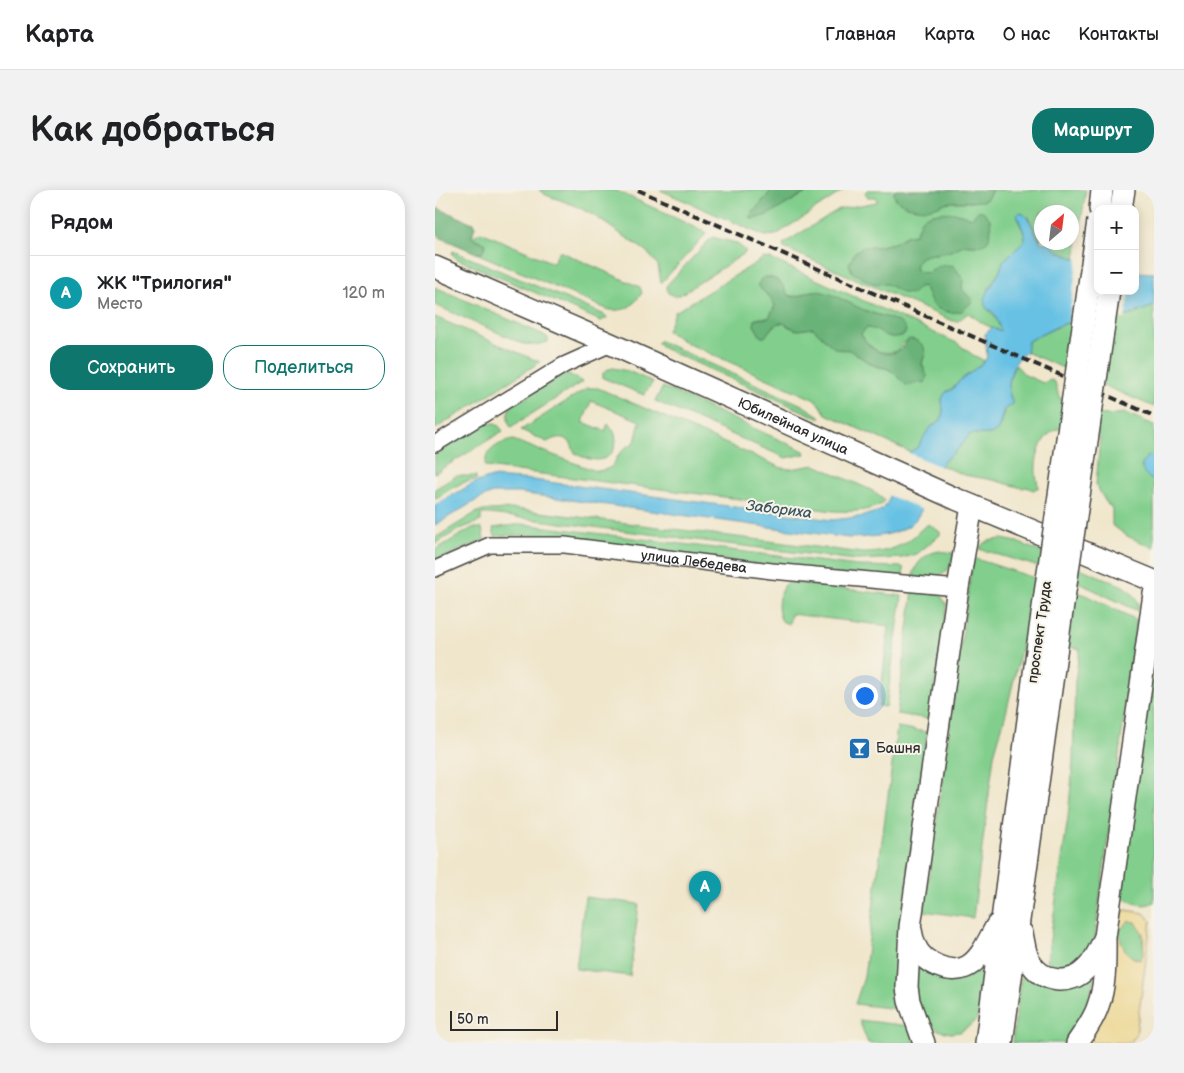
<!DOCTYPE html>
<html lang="ru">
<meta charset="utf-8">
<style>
:root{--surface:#fff;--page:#f2f2f2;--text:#202124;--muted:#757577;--line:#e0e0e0;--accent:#0f766e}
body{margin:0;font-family:"Balsamiq Sans",sans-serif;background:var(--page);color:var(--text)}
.controls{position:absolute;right:15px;top:15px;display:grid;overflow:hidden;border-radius:10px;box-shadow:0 2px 12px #0003}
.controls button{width:45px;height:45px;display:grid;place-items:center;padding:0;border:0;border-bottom:1px solid var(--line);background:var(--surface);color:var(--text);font:25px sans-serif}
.compass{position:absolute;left:599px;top:15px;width:45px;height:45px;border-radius:50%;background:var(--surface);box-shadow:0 2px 12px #0003;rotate:28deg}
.scale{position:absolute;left:15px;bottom:12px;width:108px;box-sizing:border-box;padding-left:5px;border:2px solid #2b2b2b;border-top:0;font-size:14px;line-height:18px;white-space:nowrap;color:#2b2b2b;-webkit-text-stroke:4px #f7f3e8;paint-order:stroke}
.you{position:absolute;left:429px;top:505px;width:18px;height:18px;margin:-12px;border:4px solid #fff;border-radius:50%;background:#1a73e8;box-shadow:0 0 0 8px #1a73e833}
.badge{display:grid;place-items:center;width:32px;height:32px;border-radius:50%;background:var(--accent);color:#fff;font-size:16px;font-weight:700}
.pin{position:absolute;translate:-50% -41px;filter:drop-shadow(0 1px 2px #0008)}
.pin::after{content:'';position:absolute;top:26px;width:18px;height:15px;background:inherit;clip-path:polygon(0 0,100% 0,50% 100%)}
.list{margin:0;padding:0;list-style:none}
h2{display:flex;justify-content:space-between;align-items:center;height:65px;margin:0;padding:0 20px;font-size:21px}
h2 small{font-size:16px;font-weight:400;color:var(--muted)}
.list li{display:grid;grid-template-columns:32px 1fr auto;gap:15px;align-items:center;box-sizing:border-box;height:75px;padding:0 20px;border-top:1px solid var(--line)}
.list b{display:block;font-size:19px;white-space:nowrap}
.list p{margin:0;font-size:16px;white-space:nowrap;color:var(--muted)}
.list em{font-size:16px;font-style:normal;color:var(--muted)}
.actions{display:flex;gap:10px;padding:15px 20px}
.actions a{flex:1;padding:11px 0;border:1px solid var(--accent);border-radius:20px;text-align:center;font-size:18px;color:var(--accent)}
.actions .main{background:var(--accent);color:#fff}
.map{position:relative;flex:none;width:719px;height:853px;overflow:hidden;border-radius:20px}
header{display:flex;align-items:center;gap:30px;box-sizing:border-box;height:70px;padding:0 25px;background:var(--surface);border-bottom:1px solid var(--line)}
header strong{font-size:24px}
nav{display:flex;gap:28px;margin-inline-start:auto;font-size:18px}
.intro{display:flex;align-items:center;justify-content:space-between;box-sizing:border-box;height:120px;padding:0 30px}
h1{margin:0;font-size:35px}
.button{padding:12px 22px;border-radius:20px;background:var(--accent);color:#fff;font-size:18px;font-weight:700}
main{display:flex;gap:30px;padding:0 30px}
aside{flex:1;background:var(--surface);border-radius:20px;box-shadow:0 2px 12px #0003}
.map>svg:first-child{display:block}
</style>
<header>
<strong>Карта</strong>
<nav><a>Главная</a><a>Карта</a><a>О нас</a><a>Контакты</a></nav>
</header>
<div class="intro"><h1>Как добраться</h1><a class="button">Маршрут</a></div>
<main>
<aside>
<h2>Рядом<small></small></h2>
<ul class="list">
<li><span class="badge" style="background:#0f9aa8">A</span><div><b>ЖК &quot;Трилогия&quot;</b><p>Место</p></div><em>120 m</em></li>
</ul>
<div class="actions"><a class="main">Сохранить</a><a>Поделиться</a></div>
</aside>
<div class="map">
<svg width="719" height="853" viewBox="0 0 719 853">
<rect width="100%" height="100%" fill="#f7f3e8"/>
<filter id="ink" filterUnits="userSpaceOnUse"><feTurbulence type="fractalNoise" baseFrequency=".02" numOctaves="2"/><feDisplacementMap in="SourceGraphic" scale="10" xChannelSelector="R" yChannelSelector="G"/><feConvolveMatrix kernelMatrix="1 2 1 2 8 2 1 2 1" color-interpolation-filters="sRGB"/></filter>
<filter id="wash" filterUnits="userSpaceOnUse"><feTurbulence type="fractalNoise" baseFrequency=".0096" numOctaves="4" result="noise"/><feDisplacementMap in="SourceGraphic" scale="20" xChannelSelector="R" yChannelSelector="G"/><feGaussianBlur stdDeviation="1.12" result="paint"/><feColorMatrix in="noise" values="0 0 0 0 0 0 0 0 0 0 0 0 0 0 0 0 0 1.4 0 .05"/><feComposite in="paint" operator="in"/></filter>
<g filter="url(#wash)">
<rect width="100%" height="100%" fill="#f0e6cc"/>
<!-- green -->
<g fill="#82cf8d" stroke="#567d5c" fill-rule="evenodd">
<polygon points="104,0 180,0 266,40 271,44 226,93 223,75 211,61 158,25 139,15 111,5"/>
<polygon points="225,0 337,0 315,26 332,25 375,1 409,0 341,45 330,46"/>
<path d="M433 0H460L459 5 460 9 472 16 485 18 500 17 513 12H537L554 6 557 0H651L640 69 623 61 614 53 636 52V22H606V50H605L593 27 583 30 590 45V50L587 54 568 71 565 81 554 98 551 118C559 124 564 130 566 141L565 142 549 134 533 123 523 131H518L349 58 348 54 404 19 442 12 441 7H432L430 2ZM543 22 551 53C544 57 539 54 531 55 525 55 519 60 513 62 501 66 483 60 480 78L483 82 493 83 500 78 519 76 528 89 527 99 537 111 527 121 513 122 494 104 488 96 484 97 480 101 460 97 452 94 437 93 417 82 436 55 441 57 459 53 471 46 480 44 487 29C501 22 521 20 536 28Z"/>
<path d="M46 42 118 73 124 61 205 97 207 103C196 117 193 121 174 120L41 63H47L37 47Z"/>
<polygon points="277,47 301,53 310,60 310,63 245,105 240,106 233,103 231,96"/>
<polygon points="18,61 170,125 172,128 166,131 22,69 17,64"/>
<path d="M329 68 336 69 522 153 538 165 550 171 521 194 518 199 512 201 507 209 508 221 506 230 495 238 483 257 475 262 391 224 385 215 378 209 254 154 232 141 240 122ZM330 87C355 89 344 103 356 106 366 108 372 99 382 101 395 103 406 111 418 116 430 121 443 124 455 129L435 138H431L426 144C434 158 445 166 461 161L471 151 488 156 490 163 487 175 489 177 486 193 483 192 476 195 470 194 457 181 450 178 443 177 434 173 414 159 406 160 398 157 378 138 364 140 354 137 348 133H344L326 147 319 135 324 128H334L340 116 336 106 330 103Z"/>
<polygon points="0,97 109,145 113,148 113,152 101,155 89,154 0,115"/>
<polygon points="719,116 719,217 591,162 593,151 633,132 655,125 700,125 707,120"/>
<polygon points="0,127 105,172 0,239"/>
<polygon points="225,151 367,215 386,227 383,228 228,158 223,154 223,152"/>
<path d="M581 175 590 185 608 193 616 190 620 192 624 207 633 213 662 224 672 225 690 223 719 235V267L714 266 711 268 706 277 713 287 719 291V358L692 346 677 335V318L672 314 661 295 665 248C656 240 654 240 641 239 636 238 631 237 626 238 603 243 596 278 604 297L598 300 592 297 587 298 558 290 529 285 506 275 511 269 523 259 535 244H554L563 240C568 231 565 222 575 216L577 210C571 200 574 184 581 175Z"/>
<polygon points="178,178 193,181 218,192 209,205 168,188 168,183 171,180"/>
<path d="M129 184H134L147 192 76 237C72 232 72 223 75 217Z"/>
<polygon points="228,197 369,261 370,264 351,268 220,211"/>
<path d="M152 198H163L347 278 355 279 380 275 436 300 448 309 449 311C441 322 412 322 399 321L51 277 50 276C50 260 63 253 78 250L161 281C184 279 176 271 189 259 192 256 196 255 200 252L205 231 156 211 148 232 170 241 173 234C189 246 180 278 151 268 139 264 140 264 136 253 128 245 121 247 112 252L86 240Z"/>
<polygon points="50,232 63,235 68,241 0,283 0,264 38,240 45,233"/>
<path d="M21 286H41V290C25 291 13 301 0 309V299Z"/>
<path d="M81 319 428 363C446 363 464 359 478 347 483 343 487 337 494 334L505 342V345L482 364 467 368 420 370 55 324H46V331L25 339 0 354V348L42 322 55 320Z"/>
<polygon points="87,334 423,376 468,377 469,390 467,393 96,345 60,346 58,338"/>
<polygon points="37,338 47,338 49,350 0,371 0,360"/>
<path d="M567 349 582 352 688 396C697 402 705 409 703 421L621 382 544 359C549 350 558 350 567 349Z"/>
<path d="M505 361 518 363C518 386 498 392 478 386 480 373 492 362 505 361Z"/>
<polygon points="538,368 646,403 702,430 659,753 639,782 611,777 633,628 638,572 640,491 645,459 588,451 571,523 559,565 538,728 489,721"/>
<path d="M354 392 467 406 451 517 444 516 454 436 356 424 354 434 348 432C340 423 342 398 354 392Z"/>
<polygon points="478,400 505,404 512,415 495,529 462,524"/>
<path d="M719 474V712C707 719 694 712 685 704Z"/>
<polygon points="462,537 492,542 463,763 463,789 471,820 420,814 429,787"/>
<polygon points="150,707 204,714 195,786 141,779"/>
<path d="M696 730C708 735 707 744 708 754 708 761 710 764 705 770 687 767 675 738 696 730Z"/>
<polygon points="480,769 529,786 546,782 548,784 545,821 540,832 525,842 515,843 503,840 490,829 480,803"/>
<path d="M588 785 598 788 658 785 659 788C654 818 646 828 629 853H577L586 787Z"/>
<polygon points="424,830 474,836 480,853 433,853"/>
</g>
<!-- forest -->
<g fill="#69b278" stroke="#4a6e52">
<path d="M337 0H378C356 7 340 27 316 29L315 26Z"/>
<path d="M460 0H557L551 10 547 11C536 12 526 11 516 12 510 12 506 15 501 17 489 21 464 18 459 5Z"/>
<polygon points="0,17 38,33 40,36 37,47 51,54 47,63 41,63 4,47 0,42"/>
<path d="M543 21H548L555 29C556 37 557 53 546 55 540 56 535 54 530 55 524 56 518 61 512 62 500 66 483 61 480 78L483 82 493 83 504 76 513 75 519 76 528 89 527 99 538 111 527 121C517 124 501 122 496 111 493 106 493 101 488 96L484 97 477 104 468 103 452 94 437 93 417 82 414 74 420 62 428 57H441L459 53 471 46 480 44 487 28C501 21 521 20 536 28Z"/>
<path d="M330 87C355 89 346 106 359 107 367 107 373 100 381 101 399 102 417 116 434 122 444 126 455 127 464 132 467 134 469 136 471 140L470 144C451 154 447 138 431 138L426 144C433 157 447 169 463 161 468 158 470 153 474 149 481 149 490 154 490 162 490 166 487 170 487 175L492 186 490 193 483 192 472 196 457 181 451 178 440 176 414 160 402 159 398 157 378 138 361 140 348 133H344L337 137 330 147H326L319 135 320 129 334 128 340 116C337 105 328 104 323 95L326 89Z"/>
</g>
<!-- sand -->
<path fill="#eeda9e" stroke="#8c8264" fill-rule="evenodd" d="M691 720 709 723 716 731 701 845 695 853H648L684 725ZM694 731 701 732 708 744 709 763 705 770C691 768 683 751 685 739Z"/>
<!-- water -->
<g fill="#66c1e4" stroke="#487688">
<path d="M585 22C595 25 600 45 606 52L614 53C627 67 644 70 663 74V101H700V82L719 83V116L692 126 655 125 621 137 593 151 591 162C578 170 573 188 574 202 574 206 577 210 578 214L569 219 563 240C555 247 544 243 535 244L523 259 511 269 506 275C499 291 491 315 481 329 466 347 435 347 414 348L84 303H57L42 310 0 335V315L39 293 57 287 98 290 397 330 424 327 445 321 451 315 475 262 483 257 493 240 506 230 508 221 507 209 510 203 518 199 521 194 550 171 552 166 550 144 557 138 566 141 559 123 551 118 549 108 565 81 568 71 587 54 590 50V45L582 25Z"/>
<path d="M714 266 719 267V291C708 285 701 275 714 266Z"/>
</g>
<!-- pier -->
<g fill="#f0e6cc">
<polygon points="643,67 663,71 663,101 694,101 690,129 656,127 633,135"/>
<polygon points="472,262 508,278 488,320 453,305"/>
</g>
</g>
<g filter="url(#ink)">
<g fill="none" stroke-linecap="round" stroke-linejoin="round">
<defs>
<g id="minor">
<polyline points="0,254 129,175 176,154"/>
<path id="s1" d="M0 379 55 355H130L337 381 523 398"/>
</g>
<g id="secondary">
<polyline points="665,19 667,0"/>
<polyline points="686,19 689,0"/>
<path id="s2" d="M0 77 176 154 521 309 719 391"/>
<path d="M476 740C477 745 478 751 480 755 487 773 516 786 533 776 547 768 554 748 562 735"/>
<path d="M587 743C589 752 590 764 595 772 608 793 635 796 651 779 660 771 664 760 669 749"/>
<polyline points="489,853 474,811 472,797 475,737 523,398 537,316"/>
<polyline points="551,853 603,453"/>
<polyline points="567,853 622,456"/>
<path d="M642 853C650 841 659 829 663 816 671 795 670 769 670 747L719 404"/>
</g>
</defs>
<!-- minor casing -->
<use href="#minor" stroke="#494743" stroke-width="18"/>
<!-- secondary casing -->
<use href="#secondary" stroke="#494743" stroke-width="24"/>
<!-- minor -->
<use href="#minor" stroke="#fff" stroke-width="15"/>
<!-- secondary -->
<use href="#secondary" stroke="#fff" stroke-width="21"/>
<!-- rail -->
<polyline stroke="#2b2b2b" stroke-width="4" stroke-dasharray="8 4" stroke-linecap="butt" points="203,0 719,226"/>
<defs>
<g id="secondary-bridge">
<polyline points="603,453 663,31"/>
<polyline points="622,456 674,101"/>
</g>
</defs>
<!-- secondary-bridge casing -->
<use href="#secondary-bridge" stroke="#494743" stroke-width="24" stroke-linecap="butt"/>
<!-- secondary-bridge -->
<use href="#secondary-bridge" stroke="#fff" stroke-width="21"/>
</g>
</g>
<!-- icons -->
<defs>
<symbol id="bar-square" viewBox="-11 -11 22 22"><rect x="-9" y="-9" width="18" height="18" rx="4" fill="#1f6fb2" stroke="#f7f3e8"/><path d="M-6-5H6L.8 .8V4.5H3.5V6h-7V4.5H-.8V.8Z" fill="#fff"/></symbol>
</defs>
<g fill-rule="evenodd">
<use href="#bar-square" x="412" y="546" width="25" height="25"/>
</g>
<g text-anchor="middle" stroke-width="4" stroke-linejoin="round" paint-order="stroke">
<!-- street labels -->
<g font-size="14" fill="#2b2b2b" stroke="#f7f3e8">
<text dy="5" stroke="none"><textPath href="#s2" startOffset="392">Юбилейная улица</textPath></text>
<text dy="5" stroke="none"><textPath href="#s1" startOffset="265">улица Лебедева</textPath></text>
<text transform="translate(604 442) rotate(-82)" y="5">проспект Труда</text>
</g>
<!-- poi labels -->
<g font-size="14" fill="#2b2b2b" stroke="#f7f3e8" text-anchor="start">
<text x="441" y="563">Башня</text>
</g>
<!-- water labels -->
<g font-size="15" font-style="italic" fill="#3d5862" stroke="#f7f3e8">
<text transform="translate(344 319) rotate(7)" y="5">Забориха</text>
</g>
</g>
</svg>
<div class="controls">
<button>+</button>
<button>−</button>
</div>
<svg class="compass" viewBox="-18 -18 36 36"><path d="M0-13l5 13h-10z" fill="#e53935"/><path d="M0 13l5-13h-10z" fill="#757577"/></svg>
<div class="scale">50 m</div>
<div class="you"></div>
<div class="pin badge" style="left:270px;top:722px;background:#0f9aa8">A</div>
</div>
</main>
